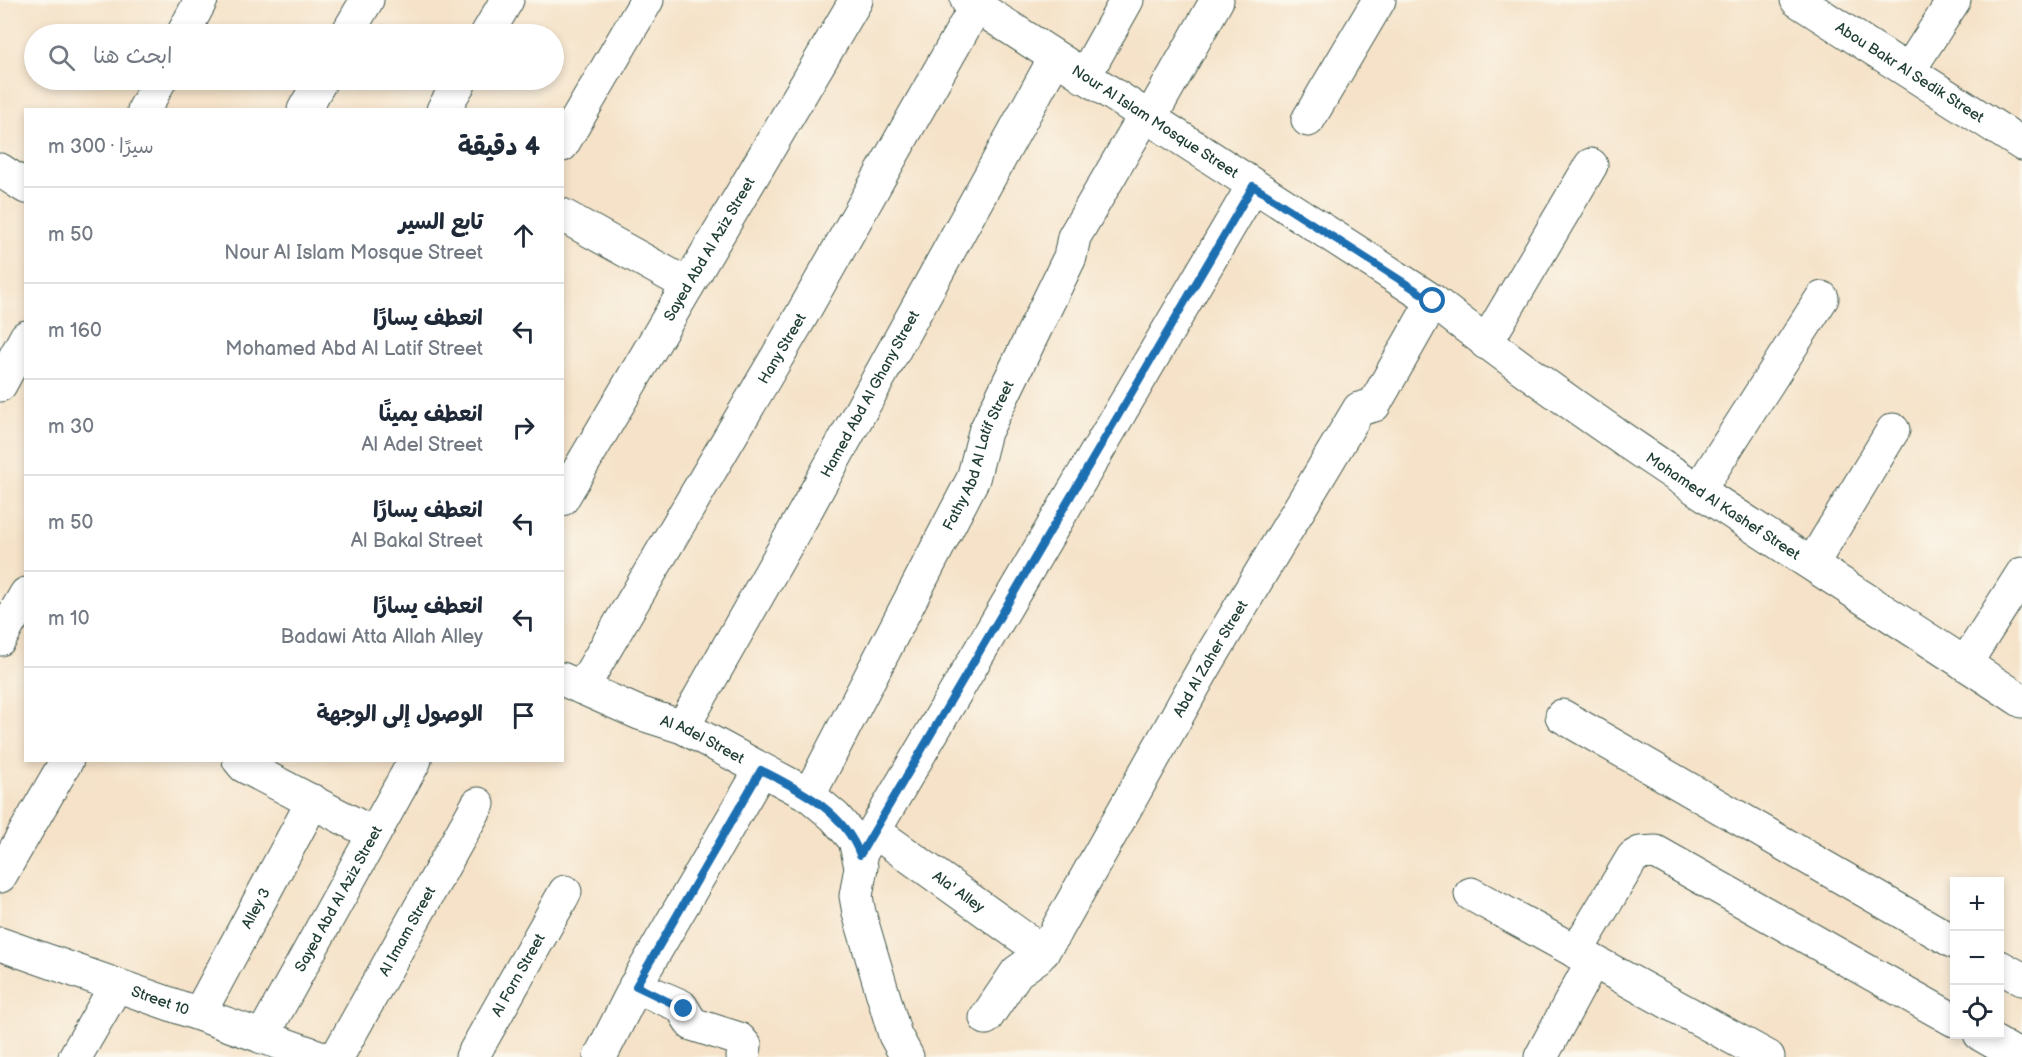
<!DOCTYPE html>
<html lang="ar">
<meta charset="utf-8">
<style>
:root{--surface:#fff;--page:#f6f6f7;--text:#1f2937;--muted:#747a83;--line:#e0e1e3}
body{margin:0;font-family:"Balsamiq Sans","Playpen Sans Arabic",sans-serif;background:var(--page);color:var(--text);direction:rtl}
.controls{position:absolute;right:18px;bottom:18px;display:grid;overflow:hidden;border-radius:0px;box-shadow:0 3px 9px #0003}
.controls button{width:54px;height:54px;display:grid;place-items:center;padding:0;border:0;border-bottom:2px solid var(--line);background:var(--surface);color:var(--text);font:30px sans-serif}
.stop{position:absolute;width:18px;height:18px;margin:-14px;border:4px solid #1f6fb2;border-radius:50%;background:#fff}
.stop.end{background:#1f6fb2;border-color:#fff;box-shadow:0 2px 6px #0008}
.list{margin:0;padding:0;list-style:none}
h2{display:flex;justify-content:space-between;align-items:center;height:78px;margin:0;padding:0 24px;font-size:26px}
h2 small{font-size:20px;font-weight:400;color:var(--muted)}
.list li{display:grid;grid-template-columns:39px 1fr auto;gap:18px;align-items:center;box-sizing:border-box;height:96px;padding:0 24px;border-top:2px solid var(--line)}
.list b{display:block;font-size:22px;white-space:nowrap}
.list p{margin:0;font-size:20px;white-space:nowrap;color:var(--muted)}
.list em{font-size:20px;font-style:normal;color:var(--muted)}
.icon{flex:none;width:33px;height:33px;fill:none;stroke:currentColor;stroke-width:2;stroke-linecap:round;stroke-linejoin:round}
.map{position:relative;flex:none;width:2022px;height:1057px;overflow:hidden;direction:ltr}
.search{position:absolute;background:var(--surface);box-shadow:0 3px 9px #0003;left:24px;top:24px;width:540px;height:66px;display:flex;align-items:center;gap:15px;box-sizing:border-box;padding:0 21px;border-radius:33px;color:var(--muted);font-size:22px}
.panel{position:absolute;background:var(--surface);box-shadow:0 3px 9px #0003;left:24px;top:108px;width:540px;height:654px;border-radius:0px;direction:rtl}
.map>svg:first-child{display:block}
</style>
<div class="map">
<svg width="2022" height="1057" viewBox="0 0 2022 1057">
<rect width="100%" height="100%" fill="#fbf7ec"/>
<filter id="ink" filterUnits="userSpaceOnUse"><feTurbulence type="fractalNoise" baseFrequency=".0167" numOctaves="2"/><feDisplacementMap in="SourceGraphic" scale="12" xChannelSelector="R" yChannelSelector="G"/><feConvolveMatrix kernelMatrix="1 2 1 2 8 2 1 2 1" color-interpolation-filters="sRGB"/></filter>
<filter id="wash" filterUnits="userSpaceOnUse"><feTurbulence type="fractalNoise" baseFrequency=".008" numOctaves="4" result="noise"/><feDisplacementMap in="SourceGraphic" scale="24" xChannelSelector="R" yChannelSelector="G"/><feGaussianBlur stdDeviation="1.35" result="paint"/><feColorMatrix in="noise" values="0 0 0 0 0 0 0 0 0 0 0 0 0 0 0 0 0 1.4 0 .05"/><feComposite in="paint" operator="in"/></filter>
<g filter="url(#wash)">
<rect width="100%" height="100%" fill="#f5e2c8"/>
</g>
<g filter="url(#ink)">
<g fill="none" stroke-linecap="round" stroke-linejoin="round">
<defs>
<g id="street">
<path id="s1" d="M967 0 1433 301C1620 447 1825 571 2022 701"/>
<path id="s2" d="M1797 0 2022 144"/>
<polyline points="183,34 201,0"/>
<polyline points="347,34 367,0"/>
<polyline points="487,34 507,0"/>
<polyline points="1909,70 1954,0"/>
<polyline points="1084,77 1127,0"/>
<polyline points="144,110 160,80"/>
<polyline points="304,110 321,80"/>
<polyline points="443,110 461,80"/>
<polyline points="1149,120 1217,0"/>
<polyline points="1308,120 1379,0"/>
<polyline points="562,145 647,0"/>
<polyline points="0,170 26,187"/>
<polyline points="562,215 688,285"/>
<polyline points="1486,343 1591,165"/>
<polyline points="0,385 26,337"/>
<polyline points="1699,490 1822,298"/>
<path id="s3" d="M562 499 856 0"/>
<polyline points="1812,564 1893,430"/>
<polyline points="0,639 26,594"/>
<polyline points="1965,664 2022,574"/>
<path id="s4" d="M562 679 639 713 683 727 809 795 835 817 855 840 861 867 856 896 859 913 895 1035 907 1057"/>
<path id="s5" d="M582 688 800 318 976 6"/>
<polyline points="1562,716 1954,942"/>
<path id="s6" d="M683 727 806 510 1055 58"/>
<polyline points="239,760 244,766 374,834"/>
<path id="s7" d="M809 795 973 479 985 432 1070 257 1074 237 1144 117"/>
<path id="s8" d="M874 831 1043 952"/>
<polyline points="860,855 1253,186"/>
<polyline points="0,876 67,760"/>
<polyline points="1471,894 1768,1057"/>
<path id="s9" d="M0 944 320 1057"/>
<polyline points="1576,952 1633,857 1640,853 1656,852 1954,1020"/>
<polyline points="2000,967 2022,979"/>
<polyline points="635,986 681,1006 692,1024 739,1039 745,1046 743,1057"/>
<path id="s10" d="M199 1014 313 801"/>
<path id="s11" d="M986 1018 1017 972 1038 957 1054 935 1204 668 1359 409 1374 405 1433 301"/>
<polyline points="1980,1034 2020,1057"/>
<path id="s12" d="M262 1037 415 760"/>
<polyline points="75,1057 116,986"/>
<path id="s13" d="M337 1057 478 804"/>
<path id="s14" d="M472 1057 565 892"/>
<polyline points="600,1057 642,974 761,770"/>
<polyline points="1541,1057 1592,962"/>
</g>
</defs>
<!-- street casing -->
<use href="#street" stroke="#3f564a" stroke-width="35"/>
<!-- street -->
<use href="#street" stroke="#fff" stroke-width="33"/>
</g>
</g>
<g fill="none" stroke-linecap="round" stroke-linejoin="round" filter="url(#ink)">
<!-- route -->
<path stroke="#1f6fb2" stroke-width="8" d="M684 1009 636 986 761 770C800 790 844 811 860 855L1253 186 1433 301"/>
</g>
<g text-anchor="middle" stroke-width="4.5" stroke-linejoin="round" paint-order="stroke">
<!-- street labels -->
<g font-size="15" fill="#1f3d34" stroke="#fbf7ec">
<text dy="5" stroke="none"><textPath href="#s2" startOffset="134">Abou Bakr Al Sedik Street</textPath></text>
<text dy="5" stroke="none"><textPath href="#s1" startOffset="224">Nour Al Islam Mosque Street</textPath></text>
<text dy="5" stroke="none"><textPath href="#s3" startOffset="290">Sayed Abd Al Aziz Street</textPath></text>
<text dy="5" stroke="none"><textPath href="#s5" startOffset="394">Hany Street</textPath></text>
<text dy="5" stroke="none"><textPath href="#s6" startOffset="382">Hamed Abd Al Ghany Street</textPath></text>
<text dy="5" stroke="none"><textPath href="#s7" startOffset="380">Fathy Abd Al Latif Street</textPath></text>
<text dy="5" stroke="none"><textPath href="#s1" startOffset="910">Mohamed Al Kashef Street</textPath></text>
<text dy="5" stroke="none"><textPath href="#s11" startOffset="426">Abd Al Zaher Street</textPath></text>
<text dy="5" stroke="none"><textPath href="#s4" startOffset="153">Al Adel Street</textPath></text>
<text dy="5" stroke="none"><textPath href="#s8" startOffset="104">Ala' Alley</textPath></text>
<text dy="5" stroke="none"><textPath href="#s12" startOffset="158">Sayed Abd Al Aziz Street</textPath></text>
<text dy="5" stroke="none"><textPath href="#s10" startOffset="120">Alley 3</textPath></text>
<text dy="5" stroke="none"><textPath href="#s13" startOffset="144">Al Imam Street</textPath></text>
<text dy="5" stroke="none"><textPath href="#s14" startOffset="94">Al Forn Street</textPath></text>
<text dy="5" stroke="none"><textPath href="#s9" startOffset="170">Street 10</textPath></text>
</g>
</g>
</svg>
<div class="controls">
<button>+</button>
<button>−</button>
<button><svg class="icon" aria-label="locate" viewBox="0 0 24 24"><circle cx="12" cy="12" r="6"/><path d="M12 2v4M12 18v4M2 12h4M18 12h4"/></svg></button>
</div>
<div class="stop" style="left:1433px;top:301px"></div>
<div class="stop end" style="left:684px;top:1009px"></div>
<div class="search"><svg class="icon" aria-label="search" viewBox="0 0 24 24"><circle cx="10" cy="10" r="6"/><path d="M15 15l6 6"/></svg>ابحث هنا</div>
<section class="panel">
<h2>4 دقيقة<small>سيرًا · 300 m</small></h2>
<ul class="list">
<li><svg class="icon" aria-label="ahead" viewBox="0 0 24 24"><path d="M12 20V5M6 11l6-6 6 6"/></svg><div><b>تابع السير</b><p>Nour Al Islam Mosque Street</p></div><em>50 m</em></li>
<li><svg class="icon" aria-label="left" viewBox="0 0 24 24"><path d="M17 20v-9H6M10 6l-5 5 5 5"/></svg><div><b>انعطف يسارًا</b><p>Mohamed Abd Al Latif Street</p></div><em>160 m</em></li>
<li><svg class="icon" aria-label="right" viewBox="0 0 24 24"><path d="M7 20v-9h11M14 6l5 5-5 5"/></svg><div><b>انعطف يمينًا</b><p>Al Adel Street</p></div><em>30 m</em></li>
<li><svg class="icon" aria-label="left" viewBox="0 0 24 24"><path d="M17 20v-9H6M10 6l-5 5 5 5"/></svg><div><b>انعطف يسارًا</b><p>Al Bakal Street</p></div><em>50 m</em></li>
<li><svg class="icon" aria-label="left" viewBox="0 0 24 24"><path d="M17 20v-9H6M10 6l-5 5 5 5"/></svg><div><b>انعطف يسارًا</b><p>Badawi Atta Allah Alley</p></div><em>10 m</em></li>
<li><svg class="icon" aria-label="arrive" viewBox="0 0 24 24"><path d="M6 21V4h12l-3 4 3 4H6"/></svg><div><b>الوصول إلى الوجهة</b></div></li>
</ul>
</section>
</div>
